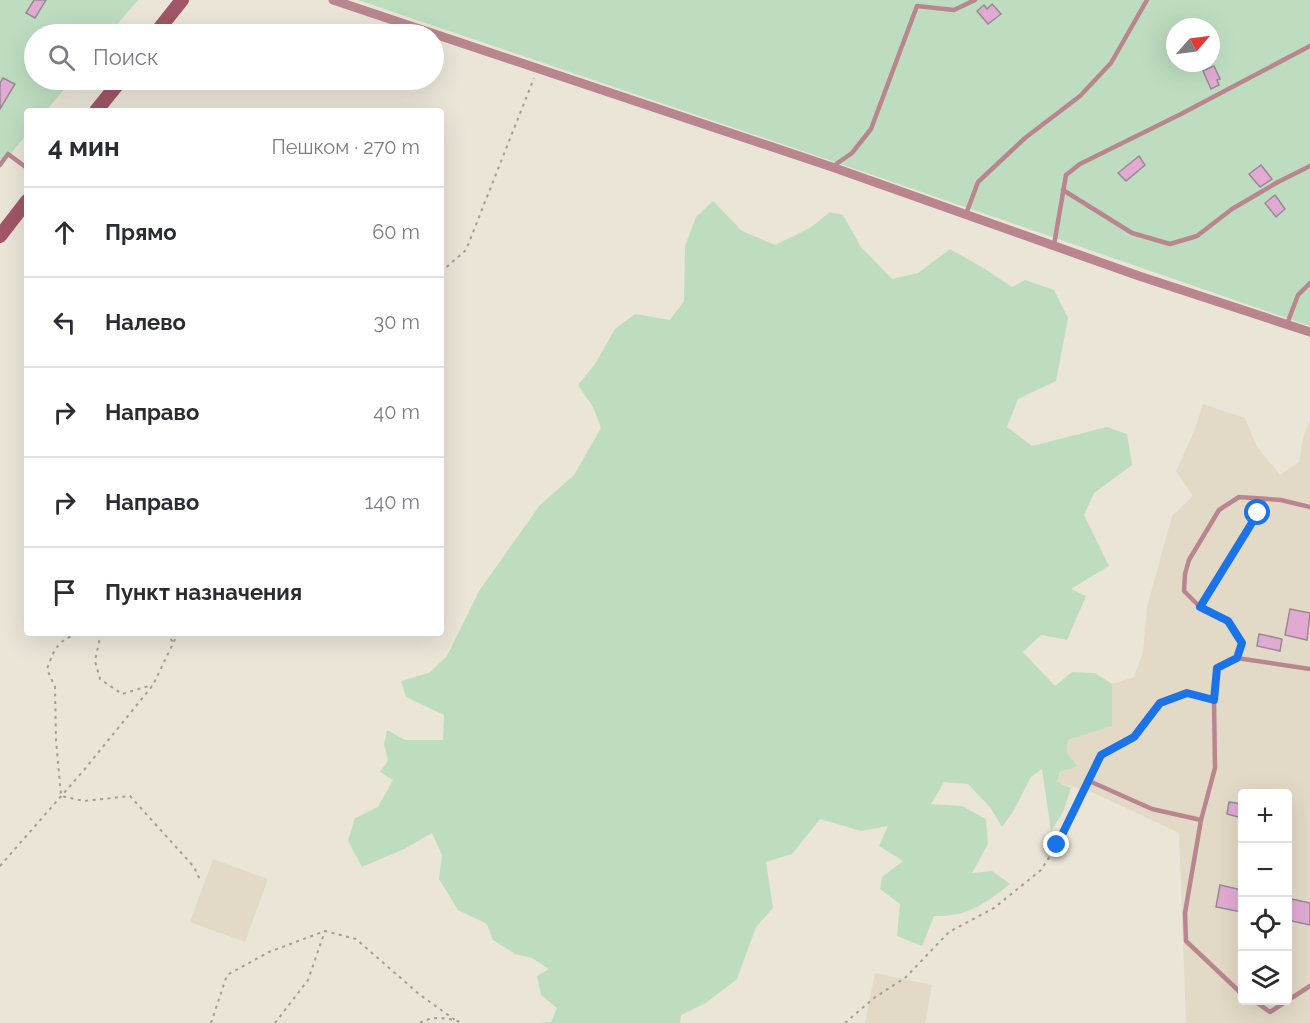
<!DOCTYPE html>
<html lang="ru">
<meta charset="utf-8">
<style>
:root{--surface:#fff;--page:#f7f7f7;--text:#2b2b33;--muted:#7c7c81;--line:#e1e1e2}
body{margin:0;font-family:Raleway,sans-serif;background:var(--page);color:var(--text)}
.controls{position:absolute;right:18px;bottom:18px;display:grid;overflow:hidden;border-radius:6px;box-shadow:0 6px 24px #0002}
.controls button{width:54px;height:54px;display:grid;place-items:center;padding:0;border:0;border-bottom:2px solid var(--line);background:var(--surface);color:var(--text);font:30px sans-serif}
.compass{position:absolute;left:1166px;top:18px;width:54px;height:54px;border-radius:50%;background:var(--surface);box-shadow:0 6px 24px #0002;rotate:62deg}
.stop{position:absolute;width:18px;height:18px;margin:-14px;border:4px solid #1a73e8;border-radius:50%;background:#fff}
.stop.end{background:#1a73e8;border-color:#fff;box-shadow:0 2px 6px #0008}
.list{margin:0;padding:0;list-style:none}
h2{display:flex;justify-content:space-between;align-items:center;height:78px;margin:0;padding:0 24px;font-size:26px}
h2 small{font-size:20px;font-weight:400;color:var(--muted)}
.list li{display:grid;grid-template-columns:39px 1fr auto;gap:18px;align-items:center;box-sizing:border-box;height:90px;padding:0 24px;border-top:2px solid var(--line)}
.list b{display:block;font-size:22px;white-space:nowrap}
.list em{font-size:20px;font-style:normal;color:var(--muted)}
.icon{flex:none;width:33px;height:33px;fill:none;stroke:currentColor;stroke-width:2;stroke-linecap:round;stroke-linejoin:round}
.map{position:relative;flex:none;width:1310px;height:1023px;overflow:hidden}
.search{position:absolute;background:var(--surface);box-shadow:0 6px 24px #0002;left:24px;top:24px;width:420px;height:66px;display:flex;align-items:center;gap:15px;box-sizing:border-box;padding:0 21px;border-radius:33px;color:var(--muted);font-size:22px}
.panel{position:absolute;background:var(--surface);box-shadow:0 6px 24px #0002;left:24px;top:108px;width:420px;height:528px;border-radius:6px}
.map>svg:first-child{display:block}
</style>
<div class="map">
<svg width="1310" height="1023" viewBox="0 0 1310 1023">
<rect width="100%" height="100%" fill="#eae5d7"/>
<!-- built -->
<g fill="#e2dac6" fill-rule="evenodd">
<path d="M1203 404 1245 418 1257 447 1280 475 1299 462 1303 438 1310 420V1023H1186L1179 833 1094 793 1057 782 1067 752 1068 740 1112 726V684L1134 677 1143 652 1147 607 1172 516 1193 496 1176 471 1194 432ZM1242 794H1288V1000H1242Z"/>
<polygon points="213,859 268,879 245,942 190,922"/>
<polygon points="875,973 932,985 925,1023 865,1023"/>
</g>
<!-- green -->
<g fill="#beddc0" fill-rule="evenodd">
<polygon points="0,0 138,0 109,34 34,34 34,80 72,80 46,111 27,111 27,134 0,167"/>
<path d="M358 0H1310V326L829 160ZM1175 27H1211V63H1175Z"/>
<path d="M713 201 742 231 775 245 810 228 830 212 843 215 861 247 892 279 918 273 950 249 985 269 1012 287 1025 280 1054 290 1068 318 1056 381 1018 399 1007 427 1032 446 1107 427 1127 434 1132 465 1094 493 1084 515 1109 566 1071 589 1086 596 1067 640 1041 635 1023 652 1055 686 1072 672 1095 673 1112 684V726L1068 740 1067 752 1077 766 1060 772 1057 782 1071 788 1063 812 1051 831 1042 769 1031 777 1014 810 1002 827 990 807 968 784 944 782 931 804 962 806 986 819 988 844 972 873 992 871 1010 884C984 904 968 917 934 916L922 946 897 936 900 904 880 889 882 877 903 861 879 846 888 826 861 831 820 819 792 854 766 862 773 908 756 927 737 979 706 1003 681 1015 680 1023H536L551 1022 557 1008 541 995 537 976 549 969 532 958 515 954 493 940 487 924 458 910 439 879 442 855 432 833 404 849 362 867 348 841 355 818 378 807 393 780 380 772 388 761 384 744 387 730 405 740H443L444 715 406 697 401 681 429 673 447 656 479 591 540 505 574 475 601 428 593 407 578 385 595 364 615 329 635 314 670 320 684 301 685 246 696 217Z"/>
</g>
<!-- building -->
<g fill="#e2aad3" stroke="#968a93" stroke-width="1.5">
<polygon points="34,0 46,0 35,18 26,13"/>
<polygon points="992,4 1001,14 988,24 977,11 984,5 987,9"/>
<polygon points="1214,66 1220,79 1217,80 1219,85 1211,89 1203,71"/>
<polygon points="3,78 15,84 0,109 0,83"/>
<polygon points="1139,156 1145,165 1126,181 1118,173"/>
<polygon points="1261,165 1272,179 1260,187 1249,174"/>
<polygon points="1275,195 1285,209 1276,217 1265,203"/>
<polygon points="1290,609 1310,613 1307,640 1285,635"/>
<polygon points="1259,634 1282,639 1280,651 1257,646"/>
<polygon points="1229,802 1242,804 1242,818 1227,814"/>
<polygon points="1220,885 1242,890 1242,912 1216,907"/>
<polygon points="1287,898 1310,903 1310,925 1287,920"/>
</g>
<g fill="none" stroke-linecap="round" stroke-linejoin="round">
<!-- path -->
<g stroke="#a39f94" stroke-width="2" stroke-dasharray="3 4.5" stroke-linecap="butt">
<polyline points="441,272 466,250 534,78"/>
<path d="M85 633C60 637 55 646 47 669L55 687 56 740 61 796 84 801 130 796 194 867 201 882"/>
<polyline points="101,633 95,661 100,679 122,694 152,685"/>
<polyline points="166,633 173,642"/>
<polyline points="0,866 84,770 153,685 178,633"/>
<polyline points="211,1023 227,975 269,952 325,931 356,939 419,994 455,1020"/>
<polyline points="275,1023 308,980 325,931"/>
<path d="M420 1023C432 1015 450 1018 463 1023"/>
<polyline points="845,1023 874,998 906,977 949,932 994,908 1041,870 1057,845 1085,786"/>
</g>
<!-- lane -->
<g stroke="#b9868f" stroke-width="4.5">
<polyline points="0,165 8,154 27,168"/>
<polyline points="832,167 852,153 871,129 917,6 954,10 975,0"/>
<polyline points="1063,190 1132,233 1170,244 1197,236 1232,209 1278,182 1310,166"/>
<polyline points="966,214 978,182 1025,138 1080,96 1111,63 1147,0"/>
<polyline points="1054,245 1066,175 1080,164 1181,114 1310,46"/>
<polyline points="1287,324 1298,295 1310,283"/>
<polyline points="1200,607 1258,513 1264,499"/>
<polyline points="1237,658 1242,643 1228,621 1200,607 1184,591 1185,574 1189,560 1219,510 1239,497 1281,500 1310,507"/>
<polyline points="1201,820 1152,809 1087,780 1101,755 1134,737 1160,703 1187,693 1214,700"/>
<polyline points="1242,994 1186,941 1185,913 1201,820 1215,768 1214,700 1217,668 1237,658 1310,669"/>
<polyline points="1253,1000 1270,1012 1310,986"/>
</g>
<!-- street -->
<polyline stroke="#b9868f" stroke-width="9" points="333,0 832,167 1139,276 1310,332"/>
<!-- secondary -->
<g stroke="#a05666" stroke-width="14">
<polyline points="155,34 182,0"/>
<polyline points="96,111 121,80"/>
<polyline points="0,236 27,201"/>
</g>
</g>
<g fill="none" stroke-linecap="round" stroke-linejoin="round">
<!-- route -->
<polyline stroke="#1a73e8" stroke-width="8" points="1057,845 1101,755 1134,737 1160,703 1187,693 1214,700 1217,668 1237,658 1242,643 1228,621 1200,607 1258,513"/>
</g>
</svg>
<div class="controls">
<button>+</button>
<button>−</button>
<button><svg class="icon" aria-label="locate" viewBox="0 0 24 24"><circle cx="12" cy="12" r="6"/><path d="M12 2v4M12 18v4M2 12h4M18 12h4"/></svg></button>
<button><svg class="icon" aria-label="layers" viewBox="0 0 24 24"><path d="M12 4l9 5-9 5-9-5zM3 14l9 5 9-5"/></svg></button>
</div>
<svg class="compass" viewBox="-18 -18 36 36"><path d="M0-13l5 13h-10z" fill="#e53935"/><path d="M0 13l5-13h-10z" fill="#7c7c81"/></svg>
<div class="stop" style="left:1258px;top:513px"></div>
<div class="stop end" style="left:1057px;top:845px"></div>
<div class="search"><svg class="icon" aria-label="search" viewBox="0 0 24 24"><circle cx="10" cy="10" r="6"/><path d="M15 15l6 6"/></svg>Поиск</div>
<section class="panel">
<h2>4 мин<small>Пешком · 270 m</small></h2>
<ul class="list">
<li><svg class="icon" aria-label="ahead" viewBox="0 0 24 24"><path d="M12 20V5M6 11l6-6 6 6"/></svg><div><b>Прямо</b></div><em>60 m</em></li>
<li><svg class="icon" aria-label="left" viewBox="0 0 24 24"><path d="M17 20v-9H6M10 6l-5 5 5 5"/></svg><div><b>Налево</b></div><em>30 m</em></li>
<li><svg class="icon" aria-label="right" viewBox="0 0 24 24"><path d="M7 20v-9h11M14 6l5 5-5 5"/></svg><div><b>Направо</b></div><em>40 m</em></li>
<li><svg class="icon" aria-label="right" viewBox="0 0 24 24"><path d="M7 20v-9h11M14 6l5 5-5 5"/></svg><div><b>Направо</b></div><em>140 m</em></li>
<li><svg class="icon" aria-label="arrive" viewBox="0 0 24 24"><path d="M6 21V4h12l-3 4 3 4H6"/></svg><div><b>Пункт назначения</b></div></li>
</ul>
</section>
</div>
